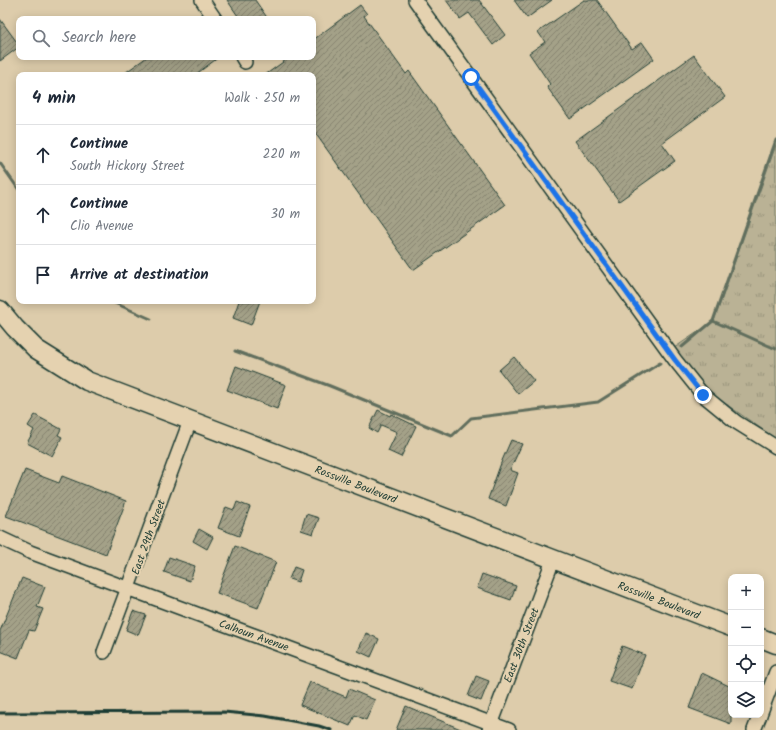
<!DOCTYPE html>
<meta charset="utf-8">
<style>
:root{--surface:#fff;--page:#f2f2f3;--text:#1f2937;--muted:#747a83;--line:#e0e1e3}
body{margin:0;font-family:Kalam,sans-serif;background:var(--page);color:var(--text)}
.controls{position:absolute;right:12px;bottom:12px;display:grid;overflow:hidden;border-radius:8px;box-shadow:0 2px 10px #0003}
.controls button{width:36px;height:36px;display:grid;place-items:center;padding:0;border:0;border-bottom:1px solid var(--line);background:var(--surface);color:var(--text);font:20px sans-serif}
.stop{position:absolute;width:12px;height:12px;margin:-9px;border:3px solid #1a73e8;border-radius:50%;background:#fff}
.stop.end{background:#1a73e8;border-color:#fff;box-shadow:0 1px 4px #0008}
.list{margin:0;padding:0;list-style:none}
h2{display:flex;justify-content:space-between;align-items:center;height:52px;margin:0;padding:0 16px;font-size:17px}
h2 small{font-size:13px;font-weight:400;color:var(--muted)}
.list li{display:grid;grid-template-columns:26px 1fr auto;gap:12px;align-items:center;box-sizing:border-box;height:60px;padding:0 16px;border-top:1px solid var(--line)}
.list b{display:block;font-size:15px;white-space:nowrap}
.list p{margin:0;font-size:13px;white-space:nowrap;color:var(--muted)}
.list em{font-size:13px;font-style:normal;color:var(--muted)}
.icon{flex:none;width:22px;height:22px;fill:none;stroke:currentColor;stroke-width:2;stroke-linecap:round;stroke-linejoin:round}
.map{position:relative;flex:none;width:776px;height:730px;overflow:hidden}
.search{position:absolute;background:var(--surface);box-shadow:0 2px 10px #0003;left:16px;top:16px;width:300px;height:44px;display:flex;align-items:center;gap:10px;box-sizing:border-box;padding:0 14px;border-radius:8px;color:var(--muted);font-size:15px}
.panel{position:absolute;background:var(--surface);box-shadow:0 2px 10px #0003;left:16px;top:72px;width:300px;height:232px;border-radius:8px}
.map>svg:first-child{display:block}
</style>
<div class="map">
<svg width="776" height="730" viewBox="0 0 776 730">
<defs>
<pattern id="grass-tufts" width="24" height="20" patternUnits="userSpaceOnUse"><rect width="24" height="20" fill="#bab295"/><path d="M3 7l-1-3M5 7V3M7 7l1-3M15 17l-1-3M17 17v-4M19 17l1-3" fill="none" stroke="#97927a"/></pattern>
<pattern id="building-hatch" width="6" height="6" patternUnits="userSpaceOnUse"><rect width="6" height="6" fill="#a4a188"/><path d="M-1 1l2-2M0 6l6-6M5 7l2-2" fill="none" stroke="#858470"/></pattern>
</defs>
<rect width="100%" height="100%" fill="#ddccab"/>
<filter id="ink" filterUnits="userSpaceOnUse"><feTurbulence type="fractalNoise" baseFrequency=".025" numOctaves="2"/><feDisplacementMap in="SourceGraphic" scale="8" xChannelSelector="R" yChannelSelector="G"/><feConvolveMatrix kernelMatrix="1 2 1 2 8 2 1 2 1" color-interpolation-filters="sRGB"/></filter>
<g filter="url(#ink)">
<!-- grass -->
<polygon fill="url(#grass-tufts)" stroke="#6c7864" points="776,145 776,439 716,397 686,366 674,348 714,321"/>
<g fill="none" stroke-linecap="round" stroke-linejoin="round">
<!-- stream -->
<g stroke="#616e5d" stroke-width="3">
<polyline points="0,163 19,190"/>
<polyline points="110,301 151,319"/>
<polyline points="713,321 776,349"/>
<polyline points="682,347 713,321 776,140"/>
<polyline points="235,351 330,386 452,436 471,418 598,402 660,363"/>
</g>
</g>
<!-- building -->
<g fill="url(#building-hatch)" stroke="#1f3d34">
<polygon points="227,0 255,0 268,19 240,19"/>
<polygon points="446,0 479,0 505,35 493,45 469,13 460,19"/>
<polygon points="514,0 552,0 527,18"/>
<polygon points="584,0 597,0 632,49 642,42 654,59 570,119 547,87 550,84 529,53 545,42 538,32"/>
<polygon points="360,5 367,14 364,16 406,74 409,71 505,205 413,270 313,130 313,75 265,75 290,57 313,57 313,40"/>
<polygon points="0,19 19,45 19,47 0,61"/>
<polygon points="694,55 725,97 662,143 675,161 619,201 575,141"/>
<polygon points="147,57 219,57 195,75 122,75"/>
<polygon points="239,301 260,301 251,325 233,318"/>
<polygon points="514,357 534,381 518,394 499,370"/>
<polygon points="236,366 286,385 277,409 227,390"/>
<polygon points="378,410 390,416 391,414 416,426 401,457 388,451 397,432 381,425 377,433 369,428"/>
<polygon points="35,415 61,429 58,435 62,437 52,456 27,443 34,430 28,426"/>
<polygon points="511,440 522,444 510,470 518,473 506,506 488,499 501,463"/>
<polygon points="25,470 59,483 62,476 126,501 106,554 6,516"/>
<polygon points="237,502 250,507 239,536 218,528 226,507 234,510"/>
<polygon points="306,514 319,518 313,534 301,530"/>
<polygon points="199,529 213,537 207,549 193,541"/>
<polygon points="235,546 276,562 258,608 217,593"/>
<polygon points="169,557 195,566 190,581 164,572"/>
<polygon points="294,567 302,570 298,582 289,579"/>
<polygon points="482,574 516,586 511,600 477,588"/>
<polygon points="22,578 45,587 37,607 43,609 34,631 29,630 18,658 0,651 0,631"/>
<polygon points="133,611 146,615 138,635 126,630"/>
<polygon points="366,633 379,639 371,657 358,651"/>
<polygon points="622,646 645,655 632,689 609,681"/>
<polygon points="702,673 731,687 731,724 689,708"/>
<polygon points="476,676 489,681 481,701 468,696"/>
<polygon points="310,682 346,697 349,689 375,700 366,720 355,715 350,726 300,705"/>
<polygon points="406,706 463,730 396,730"/>
</g>
<g fill="none" stroke-linecap="round" stroke-linejoin="round">
<defs>
<g id="minor">
<polyline points="202,0 215,19"/>
<polyline points="415,0 675,360 703,395 736,422 776,447"/>
<polyline points="242,57 245,62"/>
<polyline points="0,538 30,552 509,730"/>
<polyline points="104,652 190,421"/>
<polyline points="761,712 776,672"/>
<polyline points="489,730 553,560"/>
<polyline points="754,730 760,715"/>
</g>
<g id="highway">
<polyline points="0,310 15,328 36,349 87,381 731,627"/>
<polyline points="761,638 776,644"/>
</g>
</defs>
<!-- minor casing -->
<use href="#minor" stroke="#1f3d34" stroke-width="16"/>
<!-- highway casing -->
<use href="#highway" stroke="#1f3d34" stroke-width="21"/>
<!-- minor -->
<use href="#minor" stroke="#e5d2b0" stroke-width="13"/>
<!-- highway -->
<use href="#highway" stroke="#e5d2b0" stroke-width="18"/>
<!-- rail -->
<polyline stroke="#1f3d34" stroke-width="3" points="0,713 224,712 265,716 319,726 331,730"/>
</g>
</g>
<g fill="none" stroke-linecap="round" stroke-linejoin="round" filter="url(#ink)">
<!-- route -->
<polyline stroke="#1a73e8" stroke-width="5" points="471,77 675,360 703,395"/>
</g>
<g text-anchor="middle" stroke-width="4" stroke-linejoin="round" paint-order="stroke">
<!-- street labels -->
<g font-size="11" fill="#1f3d34" stroke="#e5d2b0">
<text transform="translate(356 484) rotate(21)" y="4">Rossville Boulevard</text>
<text transform="translate(148 537) rotate(-70)" y="4">East 29th Street</text>
<text transform="translate(659 600) rotate(21)" y="4">Rossville Boulevard</text>
<text transform="translate(254 635) rotate(20)" y="4">Calhoun Avenue</text>
<text transform="translate(521 645) rotate(-69)" y="4">East 30th Street</text>
</g>
</g>
</svg>
<div class="controls">
<button>+</button>
<button>−</button>
<button><svg class="icon" aria-label="locate" viewBox="0 0 24 24"><circle cx="12" cy="12" r="6"/><path d="M12 2v4M12 18v4M2 12h4M18 12h4"/></svg></button>
<button><svg class="icon" aria-label="layers" viewBox="0 0 24 24"><path d="M12 4l9 5-9 5-9-5zM3 14l9 5 9-5"/></svg></button>
</div>
<div class="stop" style="left:471px;top:77px"></div>
<div class="stop end" style="left:703px;top:395px"></div>
<div class="search"><svg class="icon" aria-label="search" viewBox="0 0 24 24"><circle cx="10" cy="10" r="6"/><path d="M15 15l6 6"/></svg>Search here</div>
<section class="panel">
<h2>4 min<small>Walk · 250 m</small></h2>
<ul class="list">
<li><svg class="icon" aria-label="ahead" viewBox="0 0 24 24"><path d="M12 20V5M6 11l6-6 6 6"/></svg><div><b>Continue</b><p>South Hickory Street</p></div><em>220 m</em></li>
<li><svg class="icon" aria-label="ahead" viewBox="0 0 24 24"><path d="M12 20V5M6 11l6-6 6 6"/></svg><div><b>Continue</b><p>Clio Avenue</p></div><em>30 m</em></li>
<li><svg class="icon" aria-label="arrive" viewBox="0 0 24 24"><path d="M6 21V4h12l-3 4 3 4H6"/></svg><div><b>Arrive at destination</b></div></li>
</ul>
</section>
</div>
